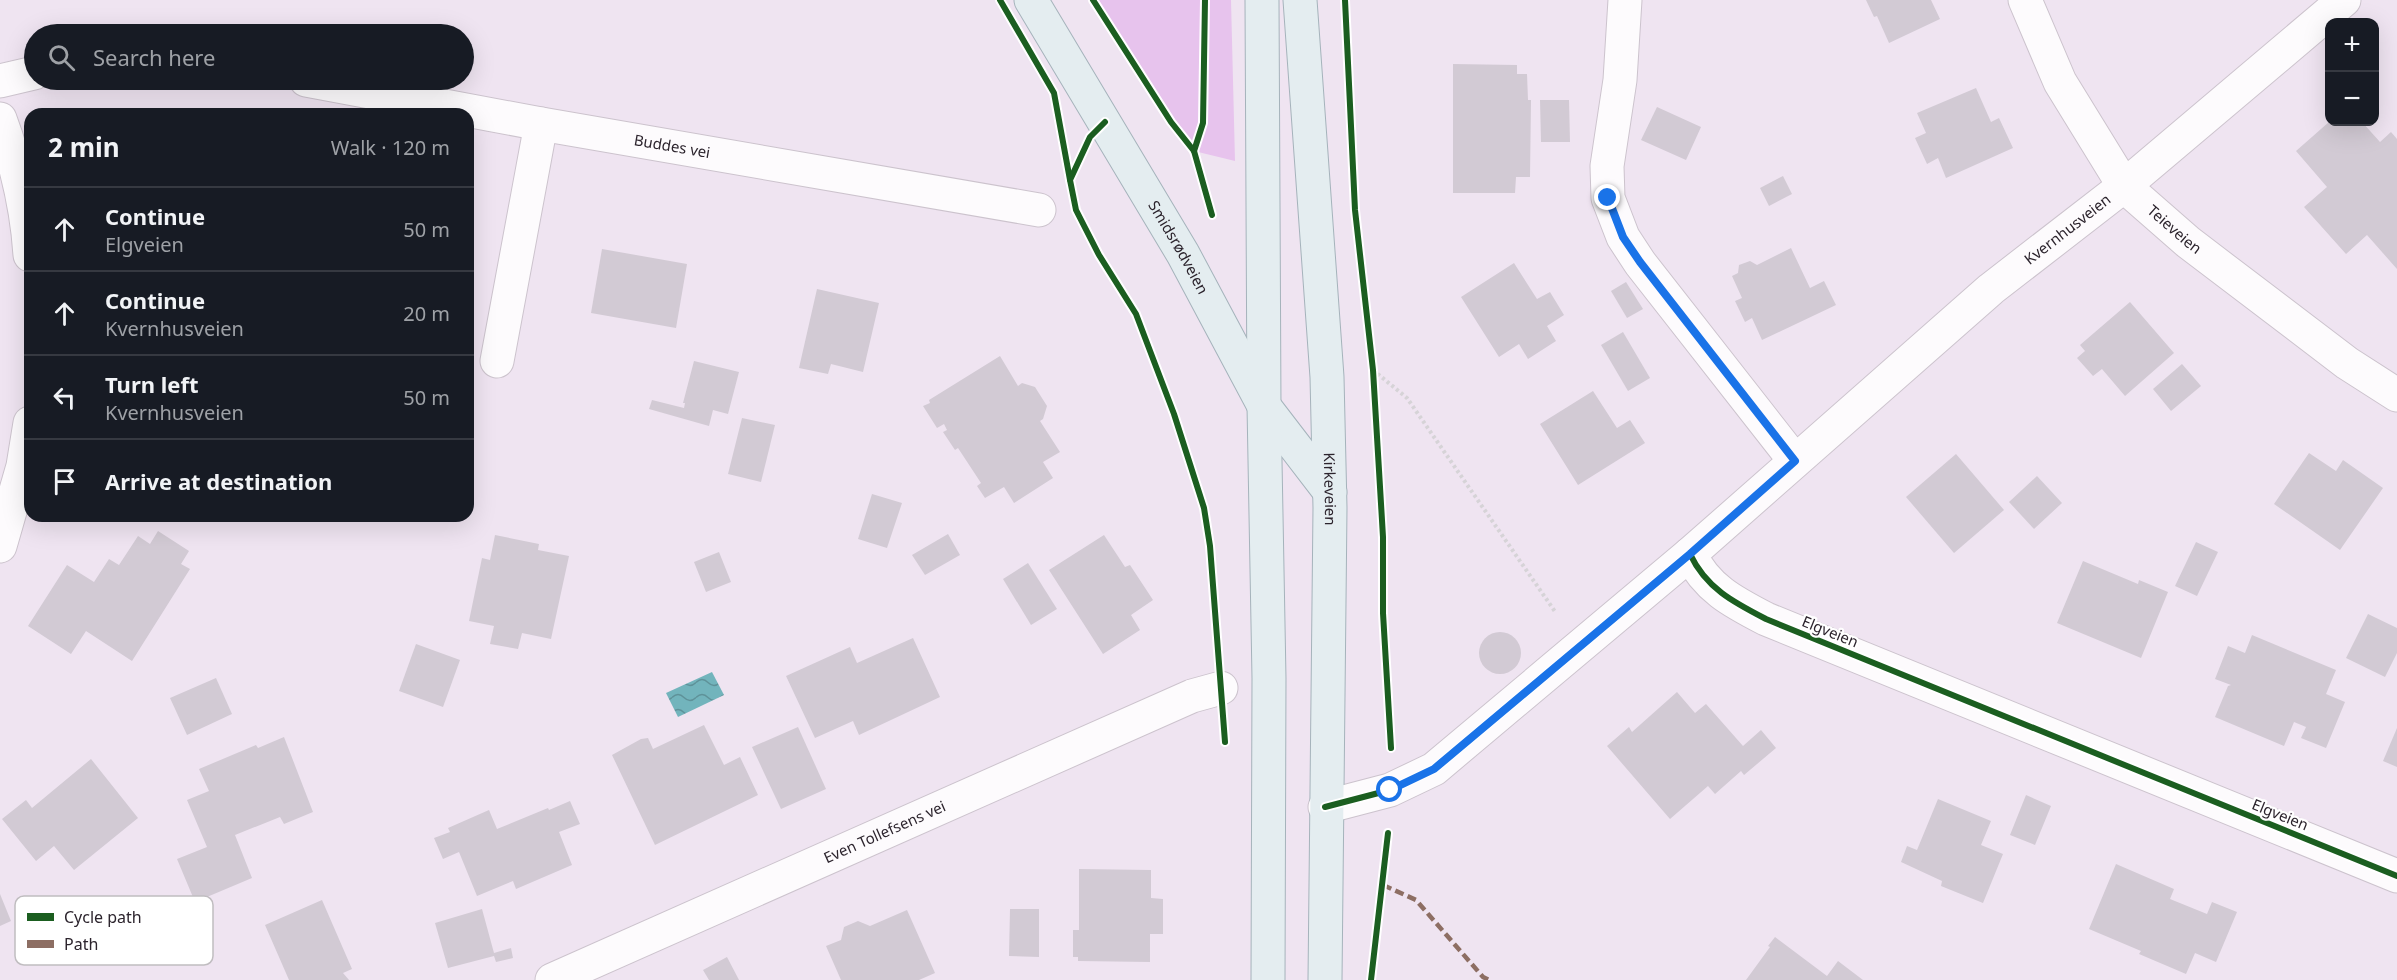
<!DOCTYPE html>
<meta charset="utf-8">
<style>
:root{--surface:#171b24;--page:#242831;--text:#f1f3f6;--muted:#9ea1a6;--line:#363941}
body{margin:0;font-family:"Noto Sans",sans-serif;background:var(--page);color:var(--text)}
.controls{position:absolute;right:18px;top:18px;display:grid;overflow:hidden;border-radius:12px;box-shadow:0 6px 24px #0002}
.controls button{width:54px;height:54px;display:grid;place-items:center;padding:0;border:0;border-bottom:2px solid var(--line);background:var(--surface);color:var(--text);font:30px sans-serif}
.stop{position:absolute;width:18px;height:18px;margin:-14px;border:4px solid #1a73e8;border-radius:50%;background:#fff}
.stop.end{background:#1a73e8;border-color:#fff;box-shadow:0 2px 6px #0008}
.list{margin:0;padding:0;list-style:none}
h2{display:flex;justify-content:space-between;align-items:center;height:78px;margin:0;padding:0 24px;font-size:26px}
h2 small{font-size:20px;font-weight:400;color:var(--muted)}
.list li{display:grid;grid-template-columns:39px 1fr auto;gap:18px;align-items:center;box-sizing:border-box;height:84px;padding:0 24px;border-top:2px solid var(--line)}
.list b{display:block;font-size:22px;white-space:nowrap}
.list p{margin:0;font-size:20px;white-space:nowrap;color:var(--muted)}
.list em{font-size:20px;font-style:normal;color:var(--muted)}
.icon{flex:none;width:33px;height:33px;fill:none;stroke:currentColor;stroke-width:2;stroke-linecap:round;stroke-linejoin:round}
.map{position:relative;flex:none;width:2397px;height:980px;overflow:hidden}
.search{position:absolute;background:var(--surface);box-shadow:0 6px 24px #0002;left:24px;top:24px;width:450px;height:66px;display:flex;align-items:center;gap:15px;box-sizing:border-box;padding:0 21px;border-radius:33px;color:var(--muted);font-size:22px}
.panel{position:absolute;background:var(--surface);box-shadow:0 6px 24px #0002;left:24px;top:108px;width:450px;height:414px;border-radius:18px}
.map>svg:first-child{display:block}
</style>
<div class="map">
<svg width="2397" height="980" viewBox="0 0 2397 980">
<defs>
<pattern id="water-waves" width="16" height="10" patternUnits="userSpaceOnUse" patternTransform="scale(1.5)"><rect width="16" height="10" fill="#72b4bc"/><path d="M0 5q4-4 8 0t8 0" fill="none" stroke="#5e9299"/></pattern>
</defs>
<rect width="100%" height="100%" fill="#efe4f1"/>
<!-- park -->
<polygon fill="#e7c3ed" points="1093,0 1231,0 1235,161 1194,151 1171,122"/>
<!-- water -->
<polygon fill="url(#water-waves)" points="712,672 724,695 678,717 666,693"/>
<!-- building -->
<g fill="#d2cad4">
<polygon points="1866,0 1931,0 1940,19 1889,43 1877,16 1874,17"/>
<polygon points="1453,64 1517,65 1517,74 1527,74 1528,100 1531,100 1530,177 1516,177 1515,193 1453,193"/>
<polygon points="1976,88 1991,122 1999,118 2013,148 1946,178 1938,158 1927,164 1915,138 1926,133 1917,113"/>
<polygon points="1540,100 1569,100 1570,142 1541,142"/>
<polygon points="1657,107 1701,127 1686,160 1641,140"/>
<polygon points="2329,122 2362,122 2380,142 2391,132 2397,139 2397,269 2367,235 2346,254 2304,207 2327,187 2296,151"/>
<polygon points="1783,176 1792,194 1769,206 1760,188"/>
<polygon points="1791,248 1810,288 1824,281 1836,305 1762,340 1752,318 1745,322 1735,301 1742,298 1732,276 1738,273 1739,265 1750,261 1757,265"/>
<polygon points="602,249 687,264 676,328 591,313"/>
<polygon points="1514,263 1537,299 1550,292 1564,315 1547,326 1556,341 1528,359 1519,344 1499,357 1461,297"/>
<polygon points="1626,282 1643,309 1627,318 1611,291"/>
<polygon points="817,289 879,303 863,372 831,364 828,374 799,368"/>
<polygon points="2130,302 2174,353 2125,396 2102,369 2093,376 2077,358 2085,351 2080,345"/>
<polygon points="1623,332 1650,378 1628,391 1601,345"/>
<polygon points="1000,356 1018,386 1022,383 1035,387 1047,406 1043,419 1040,421 1060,452 1043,462 1053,478 1014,503 1004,487 985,498 977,486 981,483 958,448 955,450 943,432 947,430 944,424 937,428 923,406 930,403 929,400"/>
<polygon points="694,361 739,372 728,414 713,410 709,426 649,409 652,400 684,408 685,403 683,403"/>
<polygon points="2182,364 2201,386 2171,411 2153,389"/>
<polygon points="1593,391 1617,428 1630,420 1645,443 1578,485 1540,424"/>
<polygon points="742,418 775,425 761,482 728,474"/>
<polygon points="2309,453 2336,471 2343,460 2383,488 2340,550 2274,504"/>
<polygon points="1956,454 2004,510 1954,553 1906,497"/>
<polygon points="2037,476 2062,503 2034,529 2009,502"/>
<polygon points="872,494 902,503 887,548 858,539"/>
<polygon points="158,531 189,551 181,564 190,569 132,661 86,631 71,654 28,626 67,565 94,582 109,559 119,565 138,536 150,544"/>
<polygon points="948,534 960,555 925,575 912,555"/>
<polygon points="495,535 539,544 538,550 569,556 551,639 522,633 518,649 490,644 494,626 469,621 482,558 490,560"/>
<polygon points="1104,535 1125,567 1130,565 1153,600 1131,615 1140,630 1103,654 1049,570"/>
<polygon points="2196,542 2218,552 2197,596 2175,586"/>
<polygon points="719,552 731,582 706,592 694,562"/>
<polygon points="2083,561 2138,584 2139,580 2168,592 2141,658 2057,623"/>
<polygon points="1028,563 1057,609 1031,625 1003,579"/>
<polygon points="2368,614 2397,628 2397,653 2385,677 2346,658"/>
<circle cx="1500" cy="653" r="21"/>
<polygon points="2252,635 2336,670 2326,694 2345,702 2326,748 2301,738 2306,727 2294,722 2284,746 2215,717 2228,686 2231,685 2215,679 2228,646 2245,653"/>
<polygon points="913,638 940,697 859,735 853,721 815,738 786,676 850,647 857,663"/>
<polygon points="416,644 460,660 443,707 399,691"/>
<polygon points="216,678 232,714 187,735 170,698"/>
<polygon points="1677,692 1695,713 1706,704 1743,746 1761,730 1776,748 1744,775 1741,771 1715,794 1708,786 1670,819 1607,746 1629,727 1632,732"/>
<polygon points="704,725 724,765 740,757 758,795 655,845 612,755 641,739 648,738 653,749"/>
<polygon points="798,727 826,789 781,809 752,747"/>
<polygon points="2397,728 2397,767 2383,761"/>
<polygon points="284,737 313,812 284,824 280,817 235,835 252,878 195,902 177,859 207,847 187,800 209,791 199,769 256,745 258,748"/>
<polygon points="91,759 138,818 74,870 54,846 36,861 2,819 26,800 32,808"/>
<polygon points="2026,795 2051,806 2035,845 2010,835"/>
<polygon points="1938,799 1991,821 1981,845 2003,854 1983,903 1941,886 1942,881 1901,862 1907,846 1917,850"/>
<polygon points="570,801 580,824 559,832 572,865 516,889 513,881 477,896 459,852 443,859 434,838 450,832 448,828 489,810 497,829 548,808 549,810"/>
<polygon points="2116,864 2174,889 2170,899 2207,914 2212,902 2237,912 2216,962 2195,953 2186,974 2139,954 2141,951 2089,929"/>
<polygon points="1079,869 1151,870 1151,898 1163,899 1163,934 1150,934 1150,962 1078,961 1078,957 1073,957 1073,930 1079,930"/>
<polygon points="0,894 11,921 0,926"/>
<polygon points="322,900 352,969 343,973 349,980 289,980 265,925"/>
<polygon points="482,909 494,953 511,948 513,958 496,962 494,956 448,968 435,923"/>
<polygon points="1010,909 1039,909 1039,957 1009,956"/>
<polygon points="907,910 935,973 919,980 841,980 826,946 841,940 844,927 858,921 870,926"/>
<polygon points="1775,937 1827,976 1838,961 1863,980 1746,980 1770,947 1768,946"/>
<polygon points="727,957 739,980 709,980 703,970"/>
</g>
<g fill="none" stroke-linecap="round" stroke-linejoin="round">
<defs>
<g id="minor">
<polyline points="1625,0 1620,80 1607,166 1608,198 1623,237 1640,263 1795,461"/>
<path id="s1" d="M2025 0 2060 82 2124 186 2188 242 2347 363 2397 395"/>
<path id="s2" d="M306 80 541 124 1039 210"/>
<polyline points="0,81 34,73"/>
<path d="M0 119C16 162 27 209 30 255"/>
<polyline points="497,361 541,124"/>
<polyline points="0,546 23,466 30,423"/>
<path id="s3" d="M1690 554 1991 289 2124 186 2344 0"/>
<path d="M1325 807 1390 790 1434 769 1690 554C1706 588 1733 602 1766 619L2397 876"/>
<path id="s4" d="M552 980 1192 696 1221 688"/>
</g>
<g id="major">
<path id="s5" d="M1031 0 1183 254 1264 406 1330 492"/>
<polyline points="1262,0 1264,406 1269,678 1268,980"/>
<path id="s6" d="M1300 0 1327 377 1330 508 1325 980"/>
</g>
</defs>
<!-- minor casing -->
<use href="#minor" stroke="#ccc3cd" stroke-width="35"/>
<!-- major casing -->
<use href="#major" stroke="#a5b3bb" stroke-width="35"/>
<!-- path -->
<polyline stroke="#d6d3d7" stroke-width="4" stroke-dasharray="3 3" stroke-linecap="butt" points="1373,370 1407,398 1556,613"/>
<!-- minor -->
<use href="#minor" stroke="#fdfbfd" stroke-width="33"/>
<!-- major -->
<use href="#major" stroke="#e4edf0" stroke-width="33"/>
<!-- quiet -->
<polyline stroke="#8d6e63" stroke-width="4.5" stroke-dasharray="9 4.5" stroke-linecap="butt" points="1383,885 1416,900 1483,977 1489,980"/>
<defs>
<g id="cycleway">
<polyline points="1000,0 1054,93 1070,180"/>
<polyline points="1093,0 1171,122 1194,151 1212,215"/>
<polyline points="1345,0 1355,210 1373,370 1383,537 1383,613 1391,748"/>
<polyline points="1105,122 1090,137 1070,180 1076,210 1099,255 1136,314 1174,414 1204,508 1210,546 1225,742"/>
<polyline points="1194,151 1203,123 1205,0"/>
<path d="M1325 807 1390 790 1434 769 1690 554C1706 588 1733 602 1766 619L2397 876"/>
<polyline points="1371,980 1388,833"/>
</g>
</defs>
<!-- cycleway casing -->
<use href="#cycleway" stroke="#fff" stroke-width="10"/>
<!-- cycleway -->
<use href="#cycleway" stroke="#1b5e20" stroke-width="6"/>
</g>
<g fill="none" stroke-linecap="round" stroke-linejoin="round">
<!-- route -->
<polyline stroke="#1a73e8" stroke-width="8" points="1390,790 1434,769 1690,554 1795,461 1640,262 1623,237 1608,198"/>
</g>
<g text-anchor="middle" stroke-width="4.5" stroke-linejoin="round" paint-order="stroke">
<!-- street labels -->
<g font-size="15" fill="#2c242d" stroke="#fff">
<text dy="5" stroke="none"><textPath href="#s2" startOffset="372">Buddes vei</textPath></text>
<text dy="5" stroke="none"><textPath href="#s3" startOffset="498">Kvernhusveien</textPath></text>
<text dy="5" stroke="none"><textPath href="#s1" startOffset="278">Teieveien</textPath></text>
<text dy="5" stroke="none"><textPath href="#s5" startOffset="288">Smidsrødveien</textPath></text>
<text dy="5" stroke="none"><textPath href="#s6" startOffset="490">Kirkeveien</textPath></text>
<text transform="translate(1830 632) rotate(22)" y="5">Elgveien</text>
<text transform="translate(2280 815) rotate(22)" y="5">Elgveien</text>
<text dy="5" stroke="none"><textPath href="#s4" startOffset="364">Even Tollefsens vei</textPath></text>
</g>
</g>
<!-- legend -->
<rect x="15" y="896" width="198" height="69" rx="9" fill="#fff" stroke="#c0bdc0" stroke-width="1.5"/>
<rect x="27" y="913" width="27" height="8" fill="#1b5e20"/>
<rect x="27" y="940" width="27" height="8" fill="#8d6e63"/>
<g font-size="16" fill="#2c242d">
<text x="64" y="923">Cycle path</text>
<text x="64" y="950">Path</text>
</g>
</svg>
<div class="controls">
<button>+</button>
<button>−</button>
</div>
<div class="stop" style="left:1390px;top:790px"></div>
<div class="stop end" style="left:1608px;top:198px"></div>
<div class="search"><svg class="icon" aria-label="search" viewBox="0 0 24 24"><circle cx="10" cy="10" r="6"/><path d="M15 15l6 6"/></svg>Search here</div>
<section class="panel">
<h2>2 min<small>Walk · 120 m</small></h2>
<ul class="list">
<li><svg class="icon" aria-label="ahead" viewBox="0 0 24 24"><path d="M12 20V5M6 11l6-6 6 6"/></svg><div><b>Continue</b><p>Elgveien</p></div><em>50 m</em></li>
<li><svg class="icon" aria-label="ahead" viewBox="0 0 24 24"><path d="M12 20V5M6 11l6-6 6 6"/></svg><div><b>Continue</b><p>Kvernhusveien</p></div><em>20 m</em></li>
<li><svg class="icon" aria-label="left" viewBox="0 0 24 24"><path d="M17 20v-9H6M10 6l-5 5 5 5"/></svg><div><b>Turn left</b><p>Kvernhusveien</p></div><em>50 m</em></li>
<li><svg class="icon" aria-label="arrive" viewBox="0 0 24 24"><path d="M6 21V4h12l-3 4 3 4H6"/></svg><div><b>Arrive at destination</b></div></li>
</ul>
</section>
</div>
